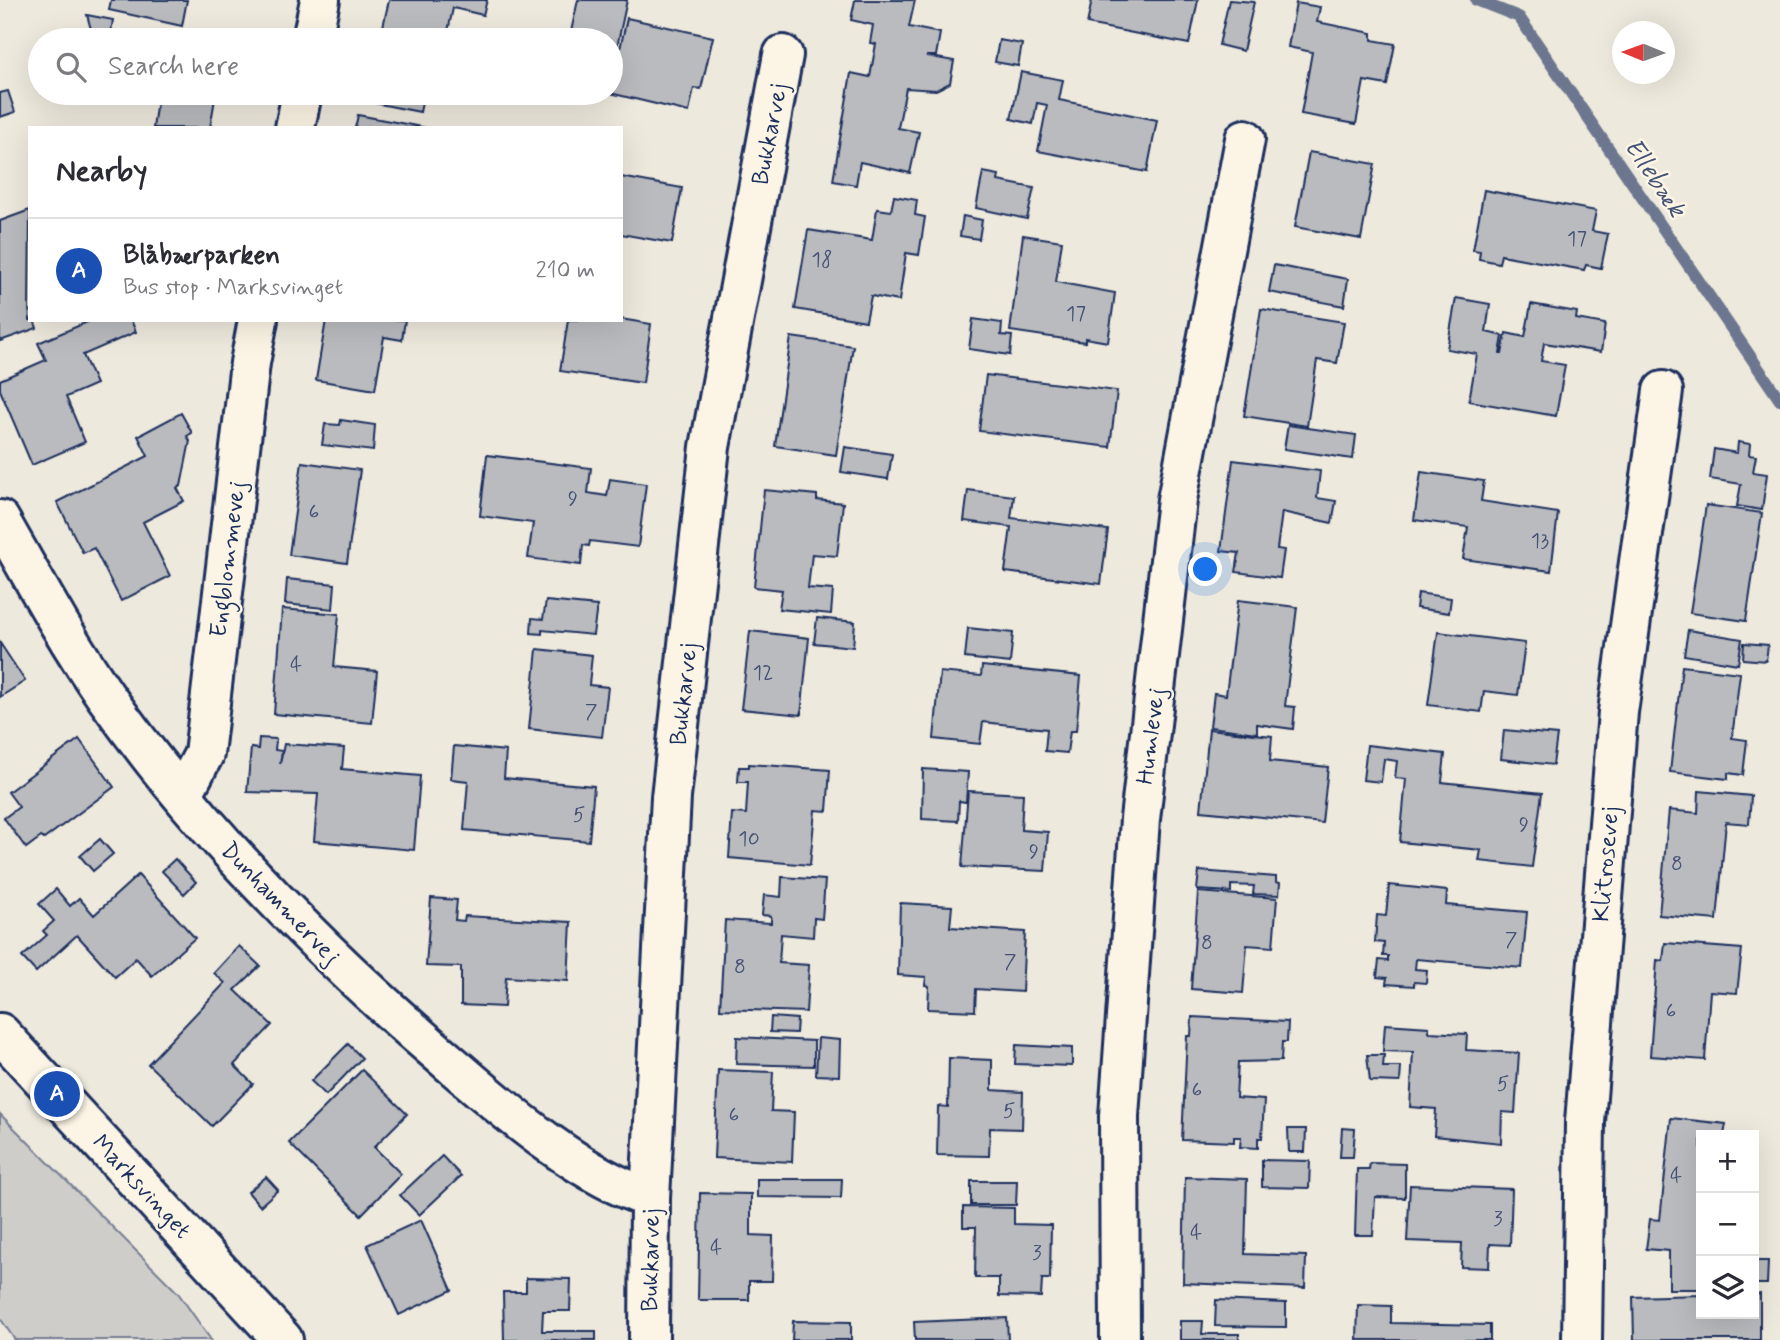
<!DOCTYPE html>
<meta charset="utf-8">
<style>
:root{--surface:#fff;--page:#f2f2f3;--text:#2b2b33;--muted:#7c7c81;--line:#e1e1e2;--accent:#1b2f5e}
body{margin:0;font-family:Mynerve,sans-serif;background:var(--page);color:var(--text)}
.controls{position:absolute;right:21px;bottom:21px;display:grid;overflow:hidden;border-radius:0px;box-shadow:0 7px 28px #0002}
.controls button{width:63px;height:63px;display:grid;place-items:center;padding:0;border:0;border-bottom:2px solid var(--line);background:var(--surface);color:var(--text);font:35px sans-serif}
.compass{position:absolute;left:1612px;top:21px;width:63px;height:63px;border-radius:50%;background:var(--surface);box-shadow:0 7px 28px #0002;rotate:271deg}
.you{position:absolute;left:1206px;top:570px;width:24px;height:24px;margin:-18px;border:5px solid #fff;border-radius:50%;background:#1a73e8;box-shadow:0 0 0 10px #1a73e833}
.badge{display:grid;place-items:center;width:46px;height:46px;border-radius:50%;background:var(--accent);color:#fff;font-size:23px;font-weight:700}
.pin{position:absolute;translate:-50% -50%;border:4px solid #fff;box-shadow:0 2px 7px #0006}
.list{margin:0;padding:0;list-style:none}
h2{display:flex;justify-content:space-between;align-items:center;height:91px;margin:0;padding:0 28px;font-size:30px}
h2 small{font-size:23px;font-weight:400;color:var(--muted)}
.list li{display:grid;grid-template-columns:46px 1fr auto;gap:21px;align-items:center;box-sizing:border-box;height:105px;padding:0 28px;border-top:2px solid var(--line)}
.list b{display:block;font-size:26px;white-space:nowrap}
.list p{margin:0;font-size:23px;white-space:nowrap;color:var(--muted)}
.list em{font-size:23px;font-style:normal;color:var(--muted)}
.icon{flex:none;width:38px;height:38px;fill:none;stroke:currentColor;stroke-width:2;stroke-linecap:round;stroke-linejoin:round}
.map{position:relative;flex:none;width:1780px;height:1340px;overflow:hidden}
.search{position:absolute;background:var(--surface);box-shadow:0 7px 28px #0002;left:28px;top:28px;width:595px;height:77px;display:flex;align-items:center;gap:18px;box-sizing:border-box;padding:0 24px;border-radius:38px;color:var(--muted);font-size:26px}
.panel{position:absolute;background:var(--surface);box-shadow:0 7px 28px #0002;left:28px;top:126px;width:595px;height:196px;border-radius:0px}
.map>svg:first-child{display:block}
</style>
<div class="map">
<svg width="1780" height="1340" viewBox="0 0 1780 1340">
<rect width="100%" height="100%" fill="#eee9dd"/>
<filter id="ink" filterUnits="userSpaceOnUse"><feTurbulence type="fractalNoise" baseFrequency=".0143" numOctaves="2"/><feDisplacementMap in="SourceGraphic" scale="14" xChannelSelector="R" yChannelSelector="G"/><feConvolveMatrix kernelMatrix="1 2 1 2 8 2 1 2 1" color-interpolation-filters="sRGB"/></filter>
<g filter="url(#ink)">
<!-- green -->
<polygon fill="#cfcdca" stroke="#757e94" stroke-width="2" points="0,1114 178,1293 211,1340 15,1340 0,1318"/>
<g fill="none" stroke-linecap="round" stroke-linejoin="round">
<!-- stream -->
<polyline stroke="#6c778f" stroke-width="12" points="1476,0 1519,17 1780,400"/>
</g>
<!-- building -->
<g fill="#babbbe" stroke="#1b2f5e" stroke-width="2">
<polygon points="111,0 187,0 182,26 109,10"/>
<polygon points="389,0 487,0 483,15 453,8 448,31 458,33 456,40 380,40"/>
<polygon points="578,0 627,0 617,47 611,45 611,40 570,36"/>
<polygon points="855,0 915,0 909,27 940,33 936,56 926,56 954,61 950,83 936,90 906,88 898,128 919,132 910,173 860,162 856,185 833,181 851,73 870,77 876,44 870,43 873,25 851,20"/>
<polygon points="1092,0 1198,0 1189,44 1087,24"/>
<polygon points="1229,0 1254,2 1243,51 1219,45"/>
<polygon points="1296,3 1320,7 1317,22 1372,33 1372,40 1395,44 1387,85 1364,81 1356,124 1301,114 1312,52 1288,47"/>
<polygon points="87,15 113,20 110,38 120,39 121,34 156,40 94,40"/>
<polygon points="627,18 713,37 701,89 694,88 689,112 610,93"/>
<polygon points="999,40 1022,44 1018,66 995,62"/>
<polygon points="1021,72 1063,80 1059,100 1157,120 1147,172 1038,151 1047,105 1037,103 1033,124 1011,119"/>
<polygon points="8,91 15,112 0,117 0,93"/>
<polygon points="158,93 216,93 210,128 153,128"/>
<polygon points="370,93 424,93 420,112 369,102"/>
<polygon points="358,115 427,128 355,128"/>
<polygon points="1309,152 1375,164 1361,239 1295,227"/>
<polygon points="983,172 999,175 998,181 1034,188 1027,219 976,208"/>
<polygon points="621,177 682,188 672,243 621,234"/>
<polygon points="1484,190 1596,211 1592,231 1608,234 1601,268 1586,265 1584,270 1501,255 1499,263 1479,259 1480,251 1473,250"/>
<polygon points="894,196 917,200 915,215 925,217 919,255 906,253 899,301 871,296 866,321 795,309 808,230 872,240 877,209 891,211"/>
<polygon points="30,210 29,308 30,320 34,320 37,328 0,341 0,221"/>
<polygon points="963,216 982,220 979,239 960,236"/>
<polygon points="1023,235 1062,241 1056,282 1115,293 1108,342 1085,338 1085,342 1010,331"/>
<polygon points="1274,265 1348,279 1344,306 1269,292"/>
<polygon points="1456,298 1490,304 1486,332 1503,336 1500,354 1502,354 1506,333 1525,337 1531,304 1577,312 1576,319 1605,324 1601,352 1544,343 1541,361 1565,365 1556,416 1469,401 1477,354 1447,349"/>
<polygon points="1261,309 1344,322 1337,363 1317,360 1307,426 1244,416"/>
<polygon points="621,319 651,324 643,383 560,371 568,320"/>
<polygon points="973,319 1002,323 1001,335 1012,336 1010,355 969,349"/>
<polygon points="92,320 131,320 136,332 83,355 96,384 66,397 85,442 32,465 0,390 0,380 46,360 38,343"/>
<polygon points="326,320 405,320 402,340 384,337 375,390 316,380"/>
<polygon points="791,337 853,346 836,455 775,446"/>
<polygon points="986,375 1117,391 1110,447 979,431"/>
<polygon points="181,413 192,433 187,436 190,441 181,486 177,488 184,501 143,522 170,576 121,601 94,548 83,553 57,502 148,456 138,436"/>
<polygon points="341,420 375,425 373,451 322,445 325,424 340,425"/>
<polygon points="1288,425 1356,435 1353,459 1284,449"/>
<polygon points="1738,442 1750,444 1749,455 1756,456 1753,472 1767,474 1762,510 1737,506 1741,484 1710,479 1714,449 1737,453"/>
<polygon points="845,447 892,454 888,479 841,472"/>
<polygon points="487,455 591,468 588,493 607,496 610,479 646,484 638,547 590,541 589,546 583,545 581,565 528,558 533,523 480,516"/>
<polygon points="1233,460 1320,471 1317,498 1336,501 1332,523 1282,512 1277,549 1284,550 1280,578 1236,572 1239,553 1221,551"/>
<polygon points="302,462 360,470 347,563 289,555"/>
<polygon points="1421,472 1484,481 1481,501 1558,513 1551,571 1463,559 1468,527 1414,520"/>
<polygon points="764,490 817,495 817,500 843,503 837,556 812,554 808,588 833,590 831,614 779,609 782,590 754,587"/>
<polygon points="968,490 1014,496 1011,518 1108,530 1101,584 1005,572 1011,527 964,521"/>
<polygon points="1706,505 1762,513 1746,621 1690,613"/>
<polygon points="287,579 335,584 333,609 285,604"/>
<polygon points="1418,593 1451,598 1449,613 1416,608"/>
<polygon points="1238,600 1297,607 1285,706 1295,707 1293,729 1257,724 1257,733 1210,727 1214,693 1226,695"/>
<polygon points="546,601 597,606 593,635 542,630 542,634 531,633 532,618 543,619"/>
<polygon points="282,609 339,614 334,667 377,671 372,723 274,714"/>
<polygon points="817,618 855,622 853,647 814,643"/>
<polygon points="968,628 1013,633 1010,663 965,658"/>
<polygon points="1688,630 1742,639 1738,664 1684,655"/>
<polygon points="750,631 809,638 801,715 741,709"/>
<polygon points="1438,632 1525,643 1518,695 1484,691 1481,712 1428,705"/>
<polygon points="0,643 25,681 0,697"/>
<polygon points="1744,643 1768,645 1766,661 1743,659"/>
<polygon points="537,649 592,655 589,685 608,687 602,737 529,729"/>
<polygon points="982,666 1081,676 1076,731 1070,731 1067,753 1045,751 1047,729 983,722 980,744 934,739 940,672 981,676"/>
<polygon points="1682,666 1740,673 1732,738 1747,740 1743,775 1728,773 1728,779 1670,772"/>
<polygon points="1209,729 1272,736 1270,761 1328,767 1322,823 1201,811"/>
<polygon points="1504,730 1557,735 1553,765 1501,759"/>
<polygon points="259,738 276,739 275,750 282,751 280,764 284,744 344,748 342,769 420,776 414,850 314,841 318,794 247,792 251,748 258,749"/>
<polygon points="79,739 114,787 44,839 41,837 26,848 4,818 19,807 8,792"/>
<polygon points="1367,745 1445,754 1442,782 1542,793 1532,867 1479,861 1481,850 1400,842 1406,779 1395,778 1397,761 1384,759 1381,782 1363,780"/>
<polygon points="454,746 506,751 504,778 594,786 589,841 464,830 468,781 451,779"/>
<polygon points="749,764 830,770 827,811 815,810 810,865 729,858 732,813 746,814 748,782 738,782 739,767 749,767"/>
<polygon points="923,769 968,772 966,802 959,801 958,821 922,819"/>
<polygon points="968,791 1023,794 1021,830 1048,832 1045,871 962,867"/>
<polygon points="1699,791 1751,796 1749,824 1726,822 1717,920 1659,915 1669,810 1698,813"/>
<polygon points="100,839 113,854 93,871 80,856"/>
<polygon points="175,859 196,882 184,894 162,871"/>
<polygon points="1199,871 1276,877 1276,882 1280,883 1279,895 1253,894 1254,886 1231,885 1231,892 1197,890"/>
<polygon points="138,875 195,938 152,976 136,958 115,977 77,935 36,972 22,957 47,935 43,931 54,921 39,904 56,889 70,906 79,898 94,915"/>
<polygon points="782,877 825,880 822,919 814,918 813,937 781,934 779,963 809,965 806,1012 720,1009 725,920 771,923 771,916 762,915 764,895 781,897"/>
<polygon points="1389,885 1447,891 1446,905 1527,912 1522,968 1416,959 1415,969 1427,970 1426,983 1414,982 1414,986 1386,984 1387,978 1377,977 1379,960 1388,961 1388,956 1383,956 1384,943 1375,942 1377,915 1386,916"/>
<polygon points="1198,892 1277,898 1273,947 1247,945 1243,993 1191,989"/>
<polygon points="431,898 457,900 455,920 464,921 465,916 571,922 568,981 506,977 504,1007 461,1005 461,967 426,966"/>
<polygon points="900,903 952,906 950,927 1025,932 1022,992 976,989 975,1011 928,1009 929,986 925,985 926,977 898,975"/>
<polygon points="1665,943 1742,949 1737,993 1710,991 1705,1060 1650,1056 1657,960 1663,961"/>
<polygon points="239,946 260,966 235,990 272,1025 234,1065 253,1084 212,1126 148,1064 225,983 214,973"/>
<polygon points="771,1017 797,1019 796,1033 770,1032"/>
<polygon points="1192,1017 1288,1022 1287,1042 1282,1042 1281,1061 1238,1062 1236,1098 1264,1100 1262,1138 1258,1138 1258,1148 1240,1147 1241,1137 1234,1137 1234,1142 1182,1140 1187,1036 1191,1036"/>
<polygon points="1385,1024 1429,1027 1429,1032 1467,1034 1466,1050 1519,1053 1515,1113 1502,1112 1501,1143 1434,1136 1436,1109 1410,1107 1413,1052 1383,1051"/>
<polygon points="737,1037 814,1041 814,1066 736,1064"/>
<polygon points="818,1038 840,1040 839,1076 816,1075"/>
<polygon points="348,1044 362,1058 326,1095 311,1081"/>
<polygon points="1016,1045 1072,1048 1072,1066 1015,1064"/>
<polygon points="1367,1055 1384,1055 1383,1067 1401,1067 1400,1082 1370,1081"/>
<polygon points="949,1058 992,1060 992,1090 1023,1092 1022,1129 990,1128 989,1156 937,1155 938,1106 948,1107"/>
<polygon points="362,1070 407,1114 374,1147 401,1174 361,1215 289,1143"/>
<polygon points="718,1070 773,1072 771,1111 794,1112 792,1162 714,1158"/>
<polygon points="1671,1118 1726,1124 1724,1135 1701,1135 1701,1289 1669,1289 1669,1251 1646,1249 1650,1219 1660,1220"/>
<polygon points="1342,1128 1355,1129 1353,1157 1340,1157"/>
<polygon points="1288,1129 1306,1129 1305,1152 1289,1152"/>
<polygon points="442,1156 461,1176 419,1215 400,1195"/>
<polygon points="1262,1160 1310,1161 1309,1188 1262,1187"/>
<polygon points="1370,1163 1405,1164 1405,1198 1375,1197 1373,1235 1355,1235 1357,1169 1369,1169"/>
<polygon points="266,1177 278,1190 260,1206 248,1192"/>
<polygon points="1185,1177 1247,1179 1245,1254 1306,1256 1305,1288 1183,1283"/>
<polygon points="757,1179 842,1179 841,1198 757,1197"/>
<polygon points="971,1181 1017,1181 1016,1205 971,1205"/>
<polygon points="1410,1185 1512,1189 1510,1245 1490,1244 1489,1268 1461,1267 1462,1243 1407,1241"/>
<polygon points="700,1193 751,1194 751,1235 773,1236 772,1281 749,1281 749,1300 698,1300"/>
<polygon points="963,1207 1014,1208 1014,1224 1051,1225 1050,1279 1042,1279 1041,1297 999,1296 999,1278 975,1278 976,1227 963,1227"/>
<polygon points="421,1220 452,1290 399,1315 367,1245"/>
<polygon points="1754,1261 1768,1261 1767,1284 1754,1284"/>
<polygon points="526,1278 571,1279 570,1311 543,1311 542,1331 596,1331 596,1340 504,1340 503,1292 526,1292"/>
<polygon points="1760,1294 1760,1340 1634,1340 1633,1297 1701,1295 1701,1314 1754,1314 1754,1295"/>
<polygon points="1216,1300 1286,1303 1286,1327 1215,1326"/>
<polygon points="1358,1305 1391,1306 1391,1323 1490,1325 1490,1340 1357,1340"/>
<polygon points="1007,1318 1008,1340 915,1340 914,1322"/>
<polygon points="793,1321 851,1322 851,1340 792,1340"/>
<polygon points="1180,1321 1203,1321 1202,1334 1239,1334 1239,1340 1180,1340"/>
</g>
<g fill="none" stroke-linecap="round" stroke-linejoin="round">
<defs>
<g id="minor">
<polyline points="312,40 320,0"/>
<polyline points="295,128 302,93"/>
<path d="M0 520C34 580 67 641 106 697 205 837 328 960 458 1070 511 1116 584 1177 650 1198"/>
<polyline points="183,794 204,754 250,363 258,320"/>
<polyline points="0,1033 283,1340"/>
<polyline points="649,1340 650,1198 671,797 710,447 783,55"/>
<polyline points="1120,1340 1119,1116 1140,819 1177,500 1245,139"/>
<polyline points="1582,1340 1585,1122 1618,712 1663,391"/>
</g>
</defs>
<!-- minor casing -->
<use href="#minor" stroke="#1b2f5e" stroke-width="44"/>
<!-- minor -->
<use href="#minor" stroke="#fcf5e5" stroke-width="38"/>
</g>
</g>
<g text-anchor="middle" stroke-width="5" stroke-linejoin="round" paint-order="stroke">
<!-- number labels -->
<g font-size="21" fill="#435276">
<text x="1577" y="245">17</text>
<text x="822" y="266">18</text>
<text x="1076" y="320">17</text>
<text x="573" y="505">9</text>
<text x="314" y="518">6</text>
<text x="1540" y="547">13</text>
<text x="296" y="671">4</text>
<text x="763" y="679">12</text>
<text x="591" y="718">7</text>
<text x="579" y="821">5</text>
<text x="1524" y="831">9</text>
<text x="749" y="845">10</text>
<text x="1034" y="858">9</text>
<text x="1677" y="870">8</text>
<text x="1511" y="946">7</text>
<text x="1207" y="949">8</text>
<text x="1010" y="968">7</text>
<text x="740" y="973">8</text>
<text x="1671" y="1017">6</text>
<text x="1503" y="1090">5</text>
<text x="1197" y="1096">6</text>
<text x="1009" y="1117">5</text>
<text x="734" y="1121">6</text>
<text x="1676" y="1182">4</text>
<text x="1498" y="1225">3</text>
<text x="1196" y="1239">4</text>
<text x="716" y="1254">4</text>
<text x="1037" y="1259">3</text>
</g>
<!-- street labels -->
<g font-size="24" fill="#1b2f5e" stroke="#fcf5e5">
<text transform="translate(769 134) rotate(-79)" y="8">Bukkarvej</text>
<text transform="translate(227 559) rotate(-83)" y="8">Engblommevej</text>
<text transform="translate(683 694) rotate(-84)" y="8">Bukkarvej</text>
<text transform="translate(1150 736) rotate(-83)" y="8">Humlevej</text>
<text transform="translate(1605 864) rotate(-85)" y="8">Klitrosevej</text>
<text transform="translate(281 903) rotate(46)" y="8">Dunhammervej</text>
<text transform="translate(142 1186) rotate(47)" y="8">Marksvinget</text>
<text transform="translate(650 1260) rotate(-89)" y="8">Bukkarvej</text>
</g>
<!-- water labels -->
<g font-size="26" font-style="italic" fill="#445376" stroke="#fcf5e5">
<text transform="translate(1656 177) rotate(56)" y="9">Ellebæk</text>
</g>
</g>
</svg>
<div class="controls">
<button>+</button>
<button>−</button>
<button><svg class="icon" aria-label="layers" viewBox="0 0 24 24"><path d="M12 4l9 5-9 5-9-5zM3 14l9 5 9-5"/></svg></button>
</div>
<svg class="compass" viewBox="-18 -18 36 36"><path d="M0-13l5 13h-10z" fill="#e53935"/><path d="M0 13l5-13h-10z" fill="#7c7c81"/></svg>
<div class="you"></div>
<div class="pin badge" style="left:57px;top:1094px;background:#1a4fb4">A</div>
<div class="search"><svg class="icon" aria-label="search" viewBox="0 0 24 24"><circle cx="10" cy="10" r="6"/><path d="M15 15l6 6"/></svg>Search here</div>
<section class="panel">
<h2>Nearby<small></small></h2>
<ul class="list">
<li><span class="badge" style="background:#1a4fb4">A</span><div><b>Blåbærparken</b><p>Bus stop · Marksvinget</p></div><em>210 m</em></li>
</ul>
</section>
</div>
